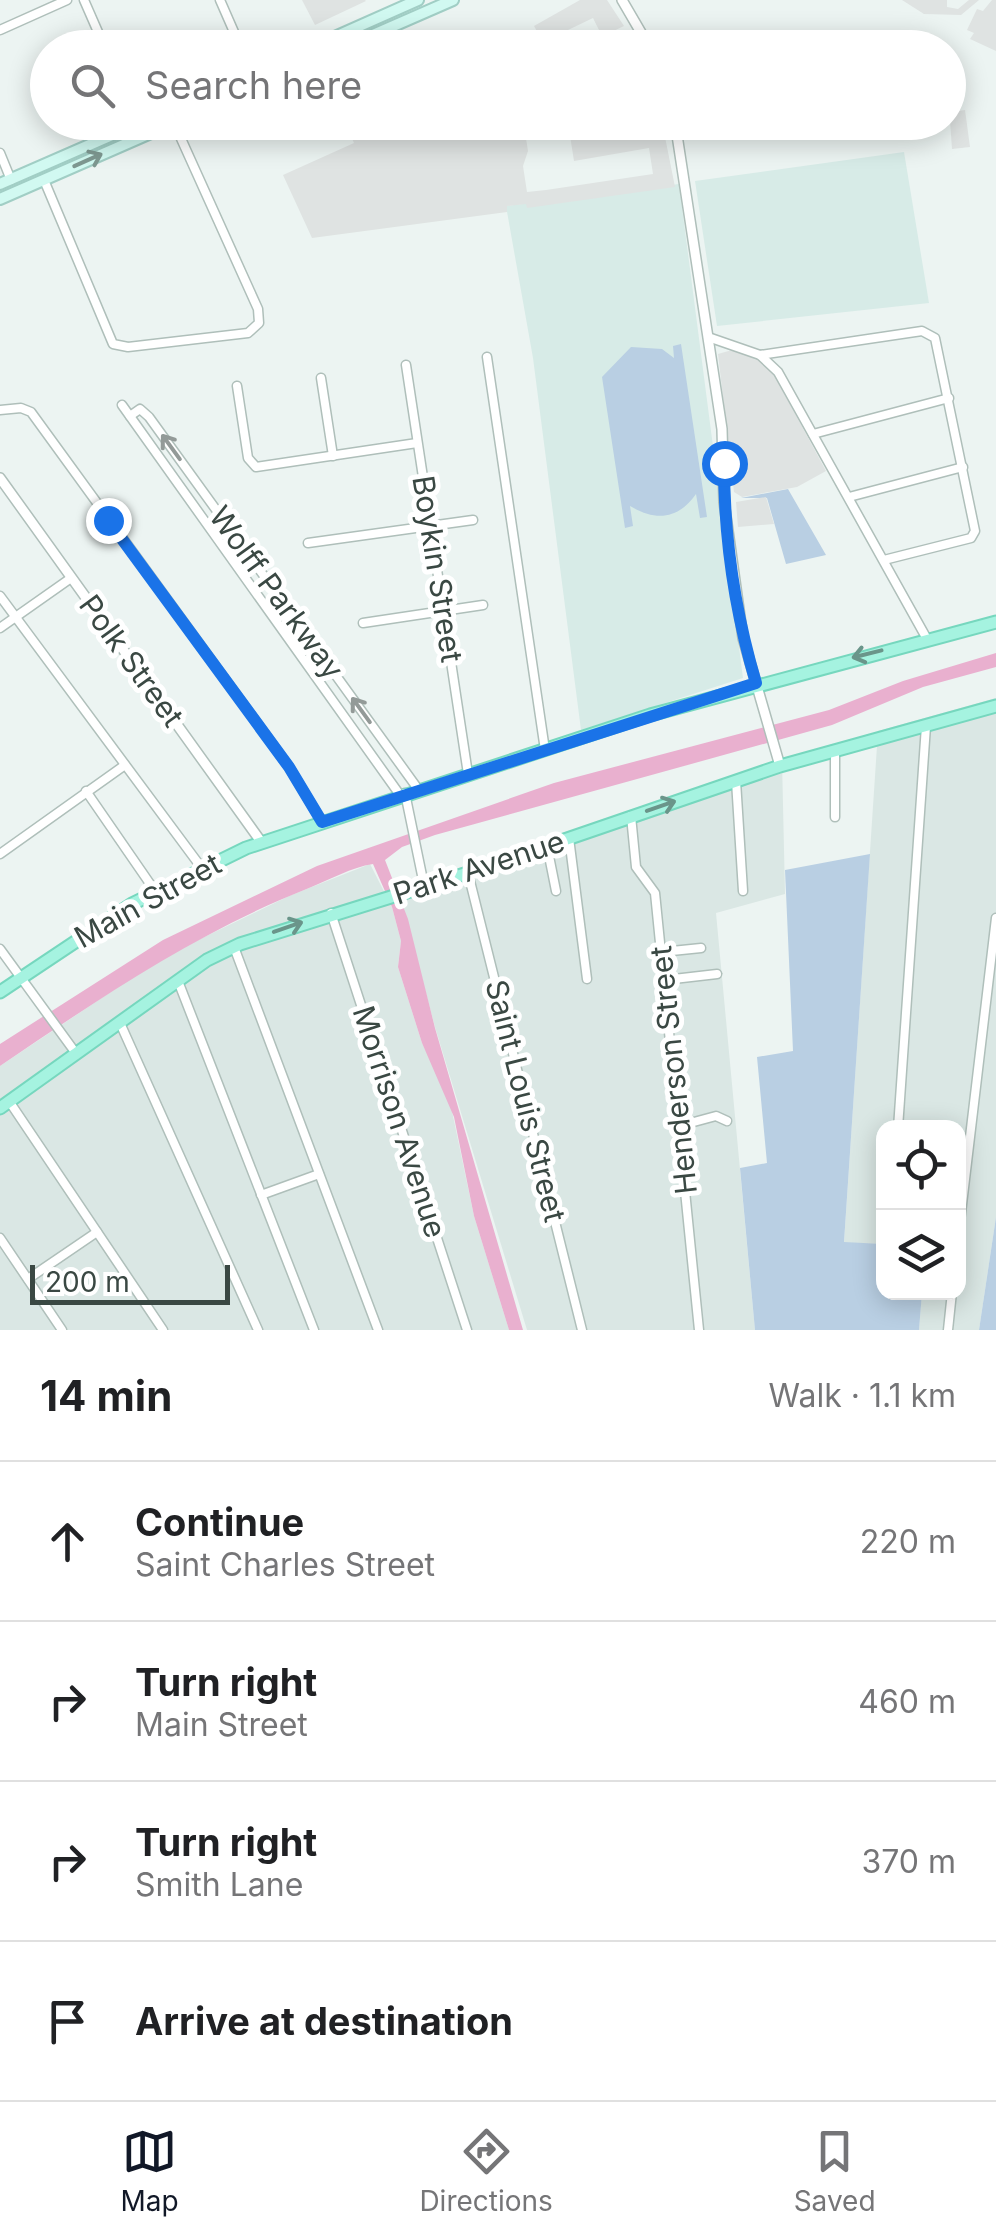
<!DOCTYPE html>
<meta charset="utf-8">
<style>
:root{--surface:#fff;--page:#f2f2f2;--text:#202124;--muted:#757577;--line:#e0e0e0;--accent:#111827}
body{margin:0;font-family:Inter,sans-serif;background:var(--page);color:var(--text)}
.controls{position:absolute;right:30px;bottom:30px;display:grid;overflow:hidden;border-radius:20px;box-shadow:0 5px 25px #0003}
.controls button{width:90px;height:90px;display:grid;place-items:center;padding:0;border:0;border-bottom:2px solid var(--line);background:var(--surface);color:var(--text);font:50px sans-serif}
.scale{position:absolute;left:30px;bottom:25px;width:200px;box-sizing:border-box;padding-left:10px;border:5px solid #3a4843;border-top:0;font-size:28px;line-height:35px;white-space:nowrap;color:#3a4843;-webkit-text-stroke:8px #fff;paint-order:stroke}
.stop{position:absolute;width:30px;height:30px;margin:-22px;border:8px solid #1a73e8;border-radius:50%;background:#fff}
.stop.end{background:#1a73e8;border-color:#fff;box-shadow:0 2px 10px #0008}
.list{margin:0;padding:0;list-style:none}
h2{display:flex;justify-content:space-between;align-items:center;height:130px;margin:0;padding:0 40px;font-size:42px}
h2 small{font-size:32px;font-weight:400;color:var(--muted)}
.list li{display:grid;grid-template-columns:65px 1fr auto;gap:30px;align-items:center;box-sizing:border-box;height:160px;padding:0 40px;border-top:2px solid var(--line)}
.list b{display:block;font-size:38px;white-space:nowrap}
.list p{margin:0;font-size:32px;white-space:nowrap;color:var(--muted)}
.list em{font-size:32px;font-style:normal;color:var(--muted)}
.icon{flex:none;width:55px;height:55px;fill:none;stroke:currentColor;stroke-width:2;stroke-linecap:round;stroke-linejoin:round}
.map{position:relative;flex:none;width:996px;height:1330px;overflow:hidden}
.search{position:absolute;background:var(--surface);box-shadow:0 5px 25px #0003;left:30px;right:30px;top:30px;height:110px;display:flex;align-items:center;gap:25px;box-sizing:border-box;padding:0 35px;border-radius:55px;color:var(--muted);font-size:38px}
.sheet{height:770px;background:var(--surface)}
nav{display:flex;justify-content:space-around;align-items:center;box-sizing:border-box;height:140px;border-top:2px solid var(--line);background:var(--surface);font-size:28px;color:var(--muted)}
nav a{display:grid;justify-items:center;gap:5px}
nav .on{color:var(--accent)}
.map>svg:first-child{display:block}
</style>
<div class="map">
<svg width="996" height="1330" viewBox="0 0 996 1330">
<rect width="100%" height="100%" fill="#ecf4f2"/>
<!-- residential -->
<g fill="#dae7e4">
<polygon points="996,698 996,1217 979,1330 919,1330 922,1293 958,1292 958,1128 884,1128 883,1244 844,1243 878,731"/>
<polygon points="782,760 785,894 716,913 755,1330 527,1330 435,1027 398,888"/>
<polygon points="370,864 392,907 401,941 398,967 422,1043 449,1097 474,1216 509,1330 0,1330 0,1066 163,957 289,896"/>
</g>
<!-- education -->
<g fill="#d7ebe7">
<polygon points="904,152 929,303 717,326 695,181"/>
<polygon points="679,184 743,678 581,730 533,358 506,206"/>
</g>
<!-- green -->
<g fill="#b9cfe3">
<path d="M681 344 707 517 700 518 696 494C678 520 655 521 630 506L633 526 625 528 602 377 631 347 662 349 674 358 673 346Z"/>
<polygon points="788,489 826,555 786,564 767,498 741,498"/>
<polygon points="870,854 844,1242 883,1244 884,1292 922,1293 919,1330 755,1330 740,1168 767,1163 757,1057 793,1051 785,870"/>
<polygon points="996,1217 996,1330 979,1330"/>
</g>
<!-- parking -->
<g fill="#dfe3e2">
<polygon points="302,0 365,0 366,1 315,25"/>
<polygon points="580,0 607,0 624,26 580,47 565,47 599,30 593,18 543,42 534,26"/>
<polygon points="902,0 947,0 947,7 958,9 969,0 979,0 961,15 924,14"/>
<polygon points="992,0 996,0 996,51 970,39 974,33 967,30 977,9 983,11"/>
<polygon points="958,105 959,111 965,110 970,147 952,149 949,106"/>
<polygon points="662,122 675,187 527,208 526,204 507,206 507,212 312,238 283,175 354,143 345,123 403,123 416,131 430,123 443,123 452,140 482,124 543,123 524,126 528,151 523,166 527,192 546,190 653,174 649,148 574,161 568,123"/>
<polygon points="732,350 760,359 771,369 826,471 797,487 742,497 734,492 718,354"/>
<polygon points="766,497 774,524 738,527 736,502"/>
</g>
<!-- water -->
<path fill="#e9b0cf" d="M996 653V667L923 687 832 725 435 835 402 847 385 860 408 919 435 1028 523 1330H509L474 1216 454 1117 422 1043 398 967 401 941 392 907 373 864C352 867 329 880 309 888 195 933 99 999 0 1066V1044L163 940 317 866 554 783 829 710 903 681Z"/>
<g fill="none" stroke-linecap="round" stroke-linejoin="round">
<defs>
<g id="minor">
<polyline points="84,0 105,48"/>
<polyline points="220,0 241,48"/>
<polyline points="0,30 67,0"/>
<polyline points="0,153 11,180"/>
<polyline points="44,180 113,344 128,347 248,333 259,323 258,309 174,123"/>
<polyline points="708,337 760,355 778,372 927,639"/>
<polyline points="760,355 922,331 935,338 975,531 971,538 884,560"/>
<polyline points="487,357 545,750"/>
<polyline points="406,365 468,774"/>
<polyline points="321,378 333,456"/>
<polyline points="237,386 248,458 256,467 417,443"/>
<polyline points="122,405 400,795"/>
<polyline points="0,410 21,408 31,412 289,767 322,822"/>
<polyline points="130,416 140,409 149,417 418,789"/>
<polyline points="813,434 949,398"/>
<polyline points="849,497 963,467"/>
<polyline points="308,543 473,520"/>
<polyline points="0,596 201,867"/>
<polyline points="363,623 483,605"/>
<polyline points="0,628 71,578"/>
<polyline points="835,751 835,817"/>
<polyline points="736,781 743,891"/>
<polyline points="86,791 155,891"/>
<polyline points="405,793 424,885"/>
<polyline points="631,816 636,867 655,893 699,1330"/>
<polyline points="569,838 587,979"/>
<polyline points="547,846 556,891"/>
<polyline points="0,854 125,765"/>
<polyline points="468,873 582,1330"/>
<polyline points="331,913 467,1330"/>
<polyline points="234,947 378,1330"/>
<polyline points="0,949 75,1052"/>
<polyline points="662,952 701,948"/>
<polyline points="665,980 717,974"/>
<polyline points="178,981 314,1330"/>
<polyline points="120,1023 258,1330"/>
<polyline points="9,1101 163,1330"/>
<polyline points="679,1126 716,1116 727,1121"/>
<polyline points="898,1128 926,726"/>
<polyline points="261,1195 319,1174"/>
<polyline points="0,1238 62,1330"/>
<polyline points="958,1238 996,918"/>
<polyline points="28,1279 97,1232"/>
<polyline points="948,1330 952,1292"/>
</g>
<g id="tertiary">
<polyline points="622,0 650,48"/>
<polyline points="675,122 722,429 724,502 743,638 780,766"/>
<polyline points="0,478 262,843"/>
</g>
<g id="secondary">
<polyline points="310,48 418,0"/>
<polyline points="343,48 453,0"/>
<polyline points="0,184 142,122"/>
<polyline points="0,199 176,122"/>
</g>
<g id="primary">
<polyline points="0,992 132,904 246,848 650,715 996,622"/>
<polyline points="0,1108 207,960 240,944 468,873 780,766 996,706"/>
</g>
</defs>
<!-- minor casing -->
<use href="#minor" stroke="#afbfba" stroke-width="11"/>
<!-- tertiary casing -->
<use href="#tertiary" stroke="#afbfba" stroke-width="12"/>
<!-- secondary casing -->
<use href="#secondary" stroke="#a1cec5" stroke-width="14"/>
<!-- primary casing -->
<use href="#primary" stroke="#76d7be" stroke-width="15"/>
<!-- minor -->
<use href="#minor" stroke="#fff" stroke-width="8"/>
<!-- tertiary -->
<use href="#tertiary" stroke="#fff" stroke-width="9"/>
<!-- secondary -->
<use href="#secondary" stroke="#d1f9f1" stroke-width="10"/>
<!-- primary -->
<use href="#primary" stroke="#a5f3e0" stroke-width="11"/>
</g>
<!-- one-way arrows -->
<defs><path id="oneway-shaft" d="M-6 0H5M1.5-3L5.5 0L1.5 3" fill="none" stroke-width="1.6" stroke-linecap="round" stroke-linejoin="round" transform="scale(2.5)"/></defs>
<use stroke="#7e9891" href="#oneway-shaft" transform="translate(88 160) rotate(-24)"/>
<g stroke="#939a98">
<use href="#oneway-shaft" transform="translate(171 447) rotate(-126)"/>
<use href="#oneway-shaft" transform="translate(361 710) rotate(-126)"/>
</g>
<g stroke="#6a958a">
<use href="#oneway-shaft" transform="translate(867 654) rotate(166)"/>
<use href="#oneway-shaft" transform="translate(661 806) rotate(-19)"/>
<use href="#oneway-shaft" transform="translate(288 927) rotate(-19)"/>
</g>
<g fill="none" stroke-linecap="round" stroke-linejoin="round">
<!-- route -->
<path stroke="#1a73e8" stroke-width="12" d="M108 520 289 767 322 822 756 683C735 612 724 536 724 463"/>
</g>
<g text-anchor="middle" stroke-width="10" stroke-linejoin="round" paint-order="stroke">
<!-- street labels -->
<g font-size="30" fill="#3a4843" stroke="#fff">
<text transform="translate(437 569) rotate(81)" y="10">Boykin Street</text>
<text transform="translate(276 593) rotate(54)" y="10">Wolff Parkway</text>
<text transform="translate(131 661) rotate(54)" y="10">Polk Street</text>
<text transform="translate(479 868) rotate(-18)" y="10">Park Avenue</text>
<text transform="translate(148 901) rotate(-29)" y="10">Main Street</text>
<text transform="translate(674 1070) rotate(-96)" y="10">Henderson Street</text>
<text transform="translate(525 1101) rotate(76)" y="10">Saint Louis Street</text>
<text transform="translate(399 1122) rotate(72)" y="10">Morrison Avenue</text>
</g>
</g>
</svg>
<div class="controls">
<button><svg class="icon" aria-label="locate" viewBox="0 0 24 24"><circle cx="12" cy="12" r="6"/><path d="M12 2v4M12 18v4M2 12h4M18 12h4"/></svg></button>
<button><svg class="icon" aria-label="layers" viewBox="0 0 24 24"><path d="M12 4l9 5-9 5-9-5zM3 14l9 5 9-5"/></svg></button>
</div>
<div class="scale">200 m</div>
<div class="stop" style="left:724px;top:463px"></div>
<div class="stop end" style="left:108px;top:520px"></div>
<div class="search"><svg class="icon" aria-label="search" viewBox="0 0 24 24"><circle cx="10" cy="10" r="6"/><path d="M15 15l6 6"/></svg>Search here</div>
</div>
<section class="sheet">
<h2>14 min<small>Walk · 1.1 km</small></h2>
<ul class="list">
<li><svg class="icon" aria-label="ahead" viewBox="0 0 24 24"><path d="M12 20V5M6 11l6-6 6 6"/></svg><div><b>Continue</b><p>Saint Charles Street</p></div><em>220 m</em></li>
<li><svg class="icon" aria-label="right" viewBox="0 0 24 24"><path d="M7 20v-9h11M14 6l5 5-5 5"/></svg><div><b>Turn right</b><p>Main Street</p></div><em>460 m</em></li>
<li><svg class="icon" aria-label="right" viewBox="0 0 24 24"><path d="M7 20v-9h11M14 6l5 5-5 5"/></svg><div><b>Turn right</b><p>Smith Lane</p></div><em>370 m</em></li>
<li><svg class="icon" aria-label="arrive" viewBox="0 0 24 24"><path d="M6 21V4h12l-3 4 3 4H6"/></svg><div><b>Arrive at destination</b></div></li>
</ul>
</section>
<nav>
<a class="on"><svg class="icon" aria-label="map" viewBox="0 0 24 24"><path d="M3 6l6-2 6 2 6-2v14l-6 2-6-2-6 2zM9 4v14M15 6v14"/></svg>Map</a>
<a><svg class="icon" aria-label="directions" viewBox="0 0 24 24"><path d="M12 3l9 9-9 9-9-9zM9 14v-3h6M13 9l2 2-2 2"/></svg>Directions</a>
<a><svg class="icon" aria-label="saved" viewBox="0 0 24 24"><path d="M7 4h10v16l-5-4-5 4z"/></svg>Saved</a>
</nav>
